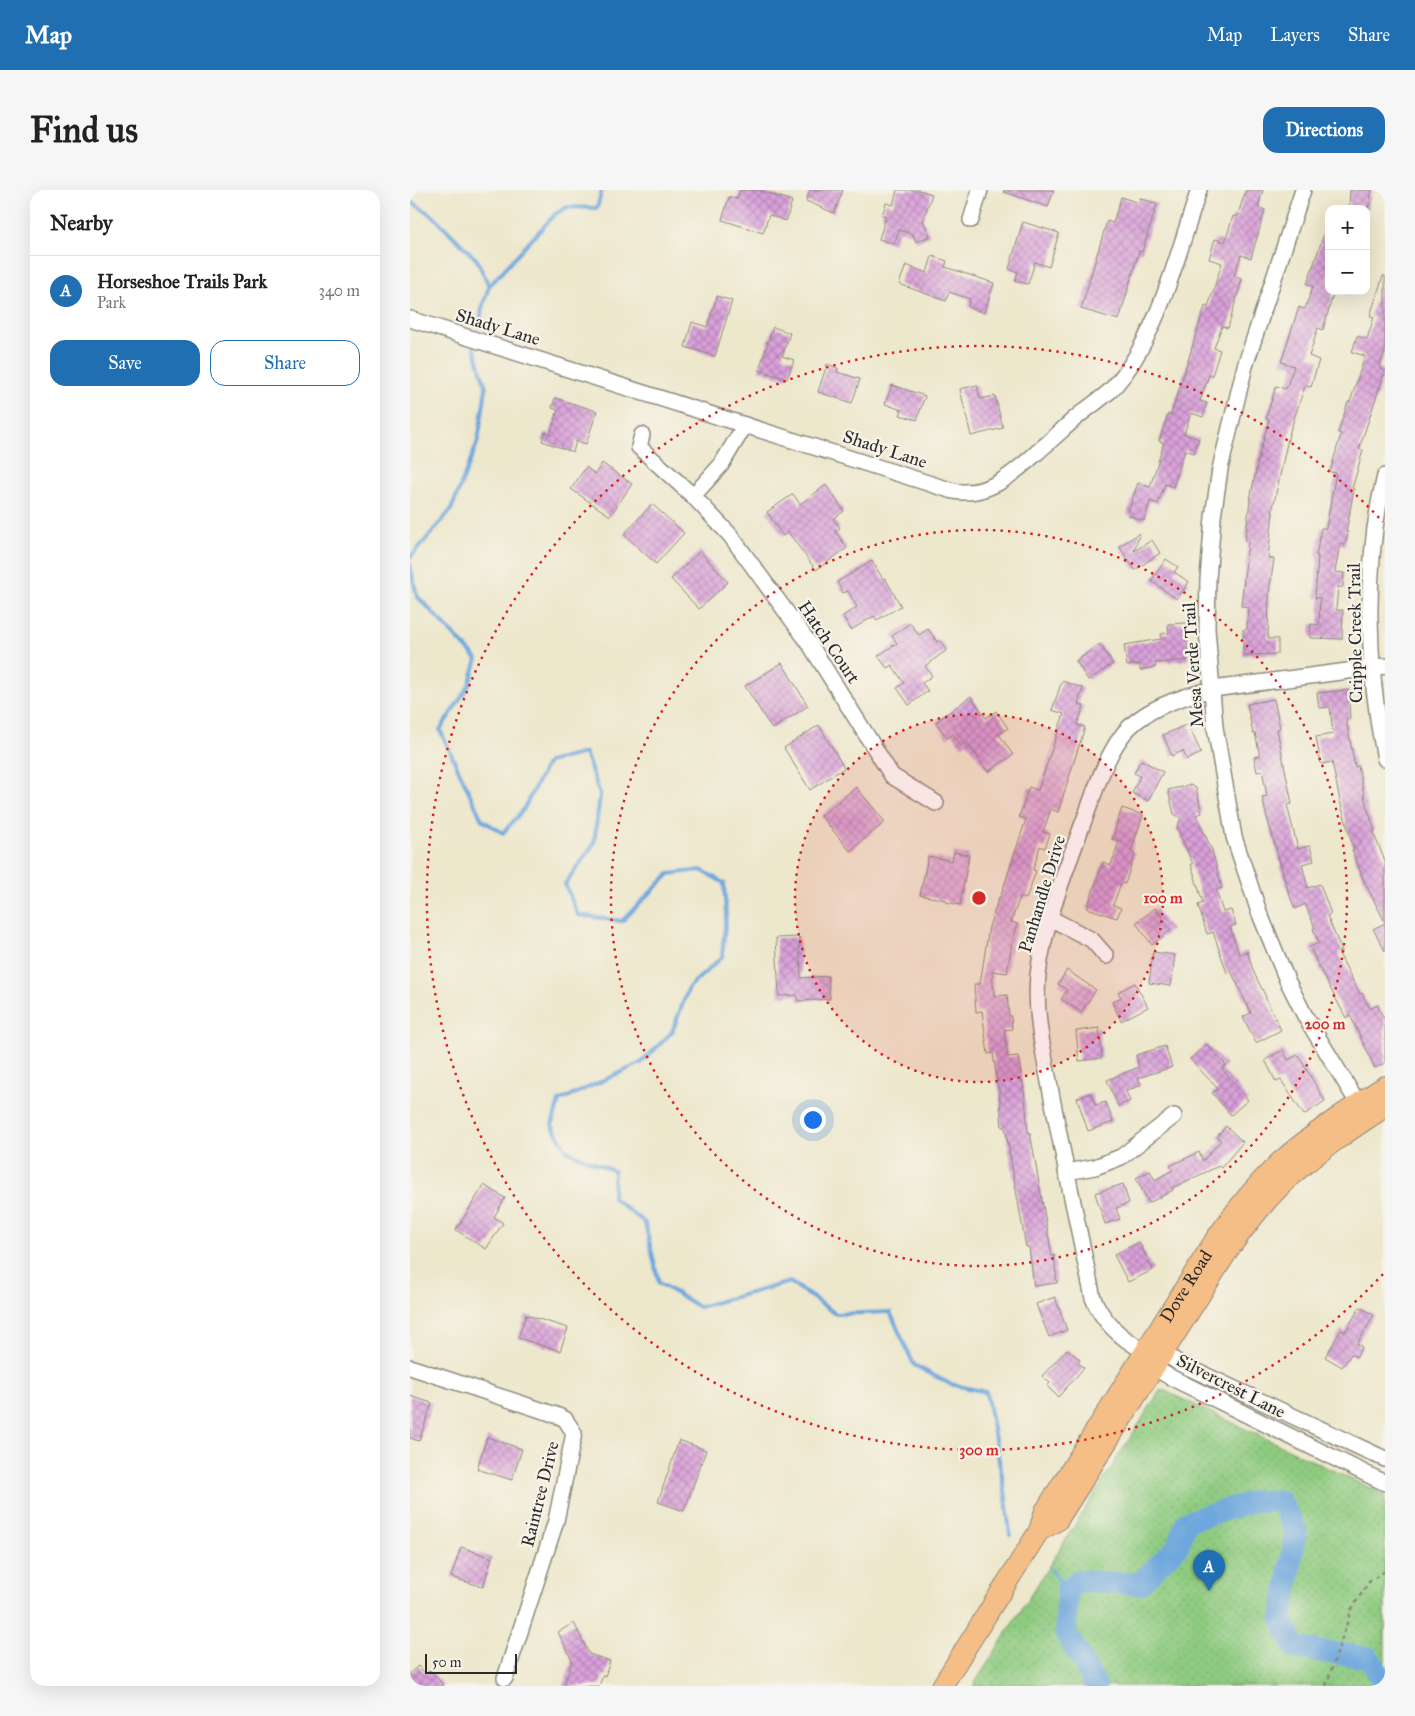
<!DOCTYPE html>
<meta charset="utf-8">
<style>
:root{--surface:#fff;--page:#f6f6f6;--text:#222;--muted:#767676;--line:#e0e0e0;--accent:#1f6fb2}
body{margin:0;font-family:"IM FELL Great Primer",serif;background:var(--page);color:var(--text)}
.controls{position:absolute;right:15px;top:15px;display:grid;overflow:hidden;border-radius:10px;box-shadow:0 5px 20px #0002}
.controls button{width:45px;height:45px;display:grid;place-items:center;padding:0;border:0;border-bottom:1px solid var(--line);background:var(--surface);color:var(--text);font:25px sans-serif}
.scale{position:absolute;left:15px;bottom:12px;width:92px;box-sizing:border-box;padding-left:5px;border:2px solid #2b2b2b;border-top:0;font-size:14px;line-height:18px;white-space:nowrap;color:#2b2b2b;-webkit-text-stroke:4px #f7f3e8;paint-order:stroke}
.you{position:absolute;left:402px;top:929px;width:18px;height:18px;margin:-12px;border:4px solid #fff;border-radius:50%;background:#1a73e8;box-shadow:0 0 0 8px #1a73e833}
.badge{display:grid;place-items:center;width:32px;height:32px;border-radius:50%;background:var(--accent);color:#fff;font-size:16px;font-weight:700}
.pin{position:absolute;translate:-50% -41px;filter:drop-shadow(0 1px 2px #0008)}
.pin::after{content:'';position:absolute;top:26px;width:18px;height:15px;background:inherit;clip-path:polygon(0 0,100% 0,50% 100%)}
.list{margin:0;padding:0;list-style:none}
h2{display:flex;justify-content:space-between;align-items:center;height:65px;margin:0;padding:0 20px;font-size:21px}
h2 small{font-size:16px;font-weight:400;color:var(--muted)}
.list li{display:grid;grid-template-columns:32px 1fr auto;gap:15px;align-items:center;box-sizing:border-box;height:70px;padding:0 20px;border-top:1px solid var(--line)}
.list b{display:block;font-size:19px;white-space:nowrap}
.list p{margin:0;font-size:16px;white-space:nowrap;color:var(--muted)}
.list em{font-size:16px;font-style:normal;color:var(--muted)}
.actions{display:flex;gap:10px;padding:15px 20px}
.actions a{flex:1;padding:11px 0;border:1px solid var(--accent);border-radius:15px;text-align:center;font-size:18px;color:var(--accent)}
.actions .main{background:var(--accent);color:#fff}
.map{position:relative;flex:none;width:975px;height:1496px;overflow:hidden;border-radius:15px}
header{display:flex;align-items:center;gap:30px;box-sizing:border-box;height:70px;padding:0 25px;background:var(--accent);color:#fff}
header strong{font-size:24px}
nav{display:flex;gap:28px;margin-inline-start:auto;font-size:18px}
.intro{display:flex;align-items:center;justify-content:space-between;box-sizing:border-box;height:120px;padding:0 30px}
h1{margin:0;font-size:35px}
.button{padding:12px 22px;border-radius:15px;background:var(--accent);color:#fff;font-size:18px;font-weight:700}
main{display:flex;gap:30px;padding:0 30px}
aside{flex:1;background:var(--surface);border-radius:15px;box-shadow:0 5px 20px #0002}
.map>svg:first-child{display:block}
</style>
<header>
<strong>Map</strong>
<nav><a>Map</a><a>Layers</a><a>Share</a></nav>
</header>
<div class="intro"><h1>Find us</h1><a class="button">Directions</a></div>
<main>
<aside>
<h2>Nearby<small></small></h2>
<ul class="list">
<li><span class="badge">A</span><div><b>Horseshoe Trails Park</b><p>Park</p></div><em>340 m</em></li>
</ul>
<div class="actions"><a class="main">Save</a><a>Share</a></div>
</aside>
<div class="map">
<svg width="975" height="1496" viewBox="0 0 975 1496">
<defs>
<pattern id="grass-dots" width="8" height="8" patternUnits="userSpaceOnUse" patternTransform="scale(1.25)"><rect width="8" height="8" fill="#8ecb80"/><path d="M2 2h.1M6 6h.1" fill="none" stroke="#7bae6f" stroke-width="1.8" stroke-linecap="round"/></pattern>
<pattern id="building-cross-hatch" width="8" height="8" patternUnits="userSpaceOnUse" patternTransform="scale(1.25)"><rect width="8" height="8" fill="#daa0da"/><path d="M0 0l8 8M0 8l8-8" fill="none" stroke="#b183b1"/></pattern>
</defs>
<rect width="100%" height="100%" fill="#f7f3e8"/>
<filter id="ink" filterUnits="userSpaceOnUse"><feTurbulence type="fractalNoise" baseFrequency=".02" numOctaves="2"/><feDisplacementMap in="SourceGraphic" scale="10" xChannelSelector="R" yChannelSelector="G"/><feConvolveMatrix kernelMatrix="1 2 1 2 8 2 1 2 1" color-interpolation-filters="sRGB"/></filter>
<filter id="wash" filterUnits="userSpaceOnUse"><feTurbulence type="fractalNoise" baseFrequency=".0096" numOctaves="4" result="noise"/><feDisplacementMap in="SourceGraphic" scale="20" xChannelSelector="R" yChannelSelector="G"/><feGaussianBlur stdDeviation="1.12" result="paint"/><feColorMatrix in="noise" values="0 0 0 0 0 0 0 0 0 0 0 0 0 0 0 0 0 1.4 0 .05"/><feComposite in="paint" operator="in"/></filter>
<g filter="url(#wash)">
<rect width="100%" height="100%" fill="#ede7cc"/>
<!-- grass -->
<polygon fill="url(#grass-dots)" stroke="#5c7b56" points="751,1199 975,1305 975,1496 563,1496"/>
<g fill="none" stroke-linecap="round" stroke-linejoin="round">
<!-- stream -->
<g stroke="#6ea7dd" stroke-width="4">
<polyline points="0,11 23,26 67,70 79,96"/>
<polyline points="69,137 72,118 79,96 145,24 157,17 187,18 192,0"/>
<polyline points="0,368 41,320 68,251 76,198 64,157"/>
<polyline points="0,375 7,406 67,469 59,495 30,540 72,630 93,643 113,620 138,572 175,563 190,604 184,654 155,694 168,725 212,731 259,684 291,680 314,693 316,725 312,767 279,797 262,842 231,873 149,911 142,935 157,961 204,981 203,1008 235,1033 249,1093 289,1117 380,1092 426,1124 480,1122 504,1175 540,1194 576,1202 596,1307 600,1345"/>
<polyline points="641,1380 657,1400"/>
</g>
<!-- river -->
<polyline stroke="#6ea7dd" stroke-width="22" points="686,1496 656,1443 657,1400 669,1391 729,1394 768,1356 776,1332 845,1311 870,1311 886,1340 872,1429 885,1458 959,1468 975,1494"/>
</g>
<g id="blocks">
<!-- building -->
<g fill="url(#building-cross-hatch)">
<polygon points="330,0 348,0 382,11 376,31 359,25 353,43 312,30 319,7 327,9"/>
<polygon points="400,0 433,0 424,23 396,11"/>
<polygon points="487,0 509,0 522,4 513,30 520,46 506,52 503,44 489,40 484,54 469,49 476,26 472,25 476,13 483,15"/>
<polygon points="594,0 644,0 638,17 594,2"/>
<polygon points="836,0 853,0 848,17 855,20 841,68 831,65 824,86 832,89 818,138 812,136 804,158 810,160 802,186 799,185 790,211 797,213 793,227 781,223 774,244 789,249 784,263 775,260 763,297 755,294 748,314 740,311 734,331 717,325 728,293 740,297 754,253 749,251 758,224 761,225 795,116 798,117 812,73 799,69 805,49 815,52 823,26 827,27"/>
<polygon points="940,0 962,0 958,19 939,19"/>
<polygon points="711,7 729,13 730,8 747,14 732,62 729,61 709,130 671,119 697,31 703,33"/>
<polygon points="613,32 649,43 639,77 625,72 618,94 605,91 608,82 599,79"/>
<polygon points="917,35 919,35 919,101 924,101 913,140 908,138 899,166 909,170 901,197 895,196 879,244 862,322 863,322 858,368 864,369 859,403 858,449 868,449 868,464 833,465 833,440 837,439 838,417 831,416 838,352 835,351 840,310 848,270 859,229 856,228 866,196 876,199 884,176 871,172 889,117 895,119 903,96 897,94"/>
<polygon points="522,66 537,71 535,77 584,93 574,123 558,117 560,109 539,102 536,111 489,94 496,75 517,83"/>
<polygon points="973,86 975,86 975,161 969,178 975,181 949,259 953,260 942,299 944,299 936,342 938,342 935,355 930,354 925,382 934,383 933,397 928,397 926,420 933,420 932,449 900,448 901,434 909,435 910,408 905,408 908,366 906,366 911,338 916,338 926,283 920,282 931,244 928,243 938,212 940,212 955,166 942,162 947,146 957,149 964,127 960,126"/>
<polygon points="307,106 322,111 305,166 275,157 282,132 297,137"/>
<polygon points="363,137 380,143 372,166 384,170 377,189 349,180"/>
<polygon points="417,174 428,178 427,182 450,189 442,213 408,202"/>
<polygon points="482,195 515,206 507,230 490,225 492,220 475,214"/>
<polygon points="567,195 570,209 585,206 593,238 561,246 550,199"/>
<polygon points="145,208 187,221 176,254 166,251 163,262 132,251 135,242 140,244 148,220 142,218"/>
<polygon points="192,273 222,294 200,326 161,299 176,277 185,284"/>
<polygon points="416,295 434,321 423,329 430,338 425,341 437,358 406,380 378,342 373,346 357,322 383,304 390,314"/>
<polygon points="242,314 274,343 246,374 214,344"/>
<polygon points="730,343 724,361 742,350 750,363 725,380 709,356"/>
<polygon points="290,361 318,392 289,419 261,389"/>
<polygon points="756,369 768,377 764,382 779,392 767,409 741,391"/>
<polygon points="462,371 473,389 475,388 491,416 467,430 464,426 441,440 433,426 447,417 438,401 433,403 427,392"/>
<polygon points="500,433 509,445 518,439 527,452 530,450 537,460 515,476 522,486 512,493 518,501 499,515 487,498 494,493 482,475 477,478 468,466 487,453 482,446"/>
<polygon points="776,433 778,470 745,473 746,477 730,480 730,474 717,476 714,455 751,449 751,444 759,443 758,434"/>
<polygon points="690,454 703,474 678,490 666,471"/>
<polygon points="372,473 398,516 362,539 335,496"/>
<polygon points="652,491 673,498 668,514 674,516 667,535 675,537 648,622 641,619 633,642 640,644 635,658 630,656 623,680 626,681 616,709 610,707 601,732 608,734 602,753 597,783 582,781 584,806 597,805 599,826 601,826 602,839 594,840 598,867 608,866 615,907 618,943 620,942 642,1066 644,1065 647,1093 624,1096 619,1057 616,1057 595,937 592,937 589,898 588,898 583,863 578,864 572,821 566,822 564,794 570,794 579,737 589,707 590,708 616,629 609,627 619,597 628,600 654,524 642,520"/>
<polygon points="938,500 940,529 936,529 945,577 948,576 956,614 965,641 963,642 975,671 975,732 954,691 942,660 944,660 930,611 922,572 911,574 906,547 923,544 920,517 909,518 907,503"/>
<polygon points="561,506 576,528 586,521 598,538 589,544 603,565 578,582 557,552 551,556 543,544 537,548 526,532"/>
<polygon points="864,509 870,538 867,539 882,614 877,615 888,659 900,656 904,671 892,674 898,698 910,694 921,724 917,726 932,761 928,762 950,804 952,803 960,819 967,815 975,830 975,873 965,878 940,825 936,828 907,773 900,757 909,753 903,739 905,738 895,714 885,719 878,701 855,620 852,607 857,606 852,580 847,582 844,567 850,566 845,543 843,544 837,514"/>
<polygon points="778,534 791,563 777,570 773,561 762,566 753,545"/>
<polygon points="409,535 434,578 400,600 374,558"/>
<polygon points="731,570 753,582 738,611 722,603 730,586 724,583"/>
<polygon points="780,595 786,598 792,623 786,625 802,660 812,698 806,700 813,722 821,720 826,735 820,737 829,764 837,761 844,783 856,807 855,807 871,840 846,853 833,827 841,823 821,781 817,783 803,742 797,744 788,715 793,713 781,674 783,674 767,638 771,628 764,624 758,600"/>
<polygon points="446,597 475,632 440,661 411,626"/>
<polygon points="712,618 733,625 721,661 725,663 715,694 711,693 703,715 711,718 707,728 677,718 693,672 701,675 709,651 702,649"/>
<polygon points="544,662 559,665 550,715 536,712 536,710 510,705 518,666 542,671"/>
<polygon points="745,718 761,740 742,755 726,733"/>
<polygon points="975,733 975,761 963,739"/>
<polygon points="389,747 391,788 418,786 420,809 388,811 387,805 369,806 366,748"/>
<polygon points="743,762 765,765 761,796 739,793"/>
<polygon points="657,780 686,800 671,822 651,809 657,800 648,794"/>
<polygon points="725,793 738,817 711,831 702,812 711,807 708,802"/>
<polygon points="689,838 692,868 669,871 666,841"/>
<polygon points="796,854 816,875 812,879 838,910 821,925 802,903 808,899 780,869"/>
<polygon points="755,856 762,877 728,888 731,895 716,901 720,911 708,916 697,890 729,877 726,865"/>
<polygon points="873,860 878,870 888,865 915,911 894,925 871,890 866,892 855,870"/>
<polygon points="681,903 685,915 696,912 703,932 678,941 667,908"/>
<polygon points="816,936 833,952 811,978 809,976 762,998 763,1000 739,1013 726,988 740,981 745,990 763,980 760,976 789,962 793,971 811,950 807,947"/>
<polygon points="713,994 719,1013 706,1018 710,1029 695,1034 685,1003"/>
<polygon points="74,995 95,1008 84,1027 93,1033 76,1059 46,1040"/>
<polygon points="729,1052 743,1080 718,1092 704,1065"/>
<polygon points="645,1107 657,1140 639,1147 626,1114"/>
<polygon points="950,1117 964,1125 947,1154 952,1157 946,1167 941,1164 932,1177 915,1167 931,1140 935,1142"/>
<polygon points="116,1125 158,1138 150,1161 108,1148"/>
<polygon points="657,1159 670,1170 668,1173 674,1178 648,1207 637,1196 640,1193 632,1186"/>
<polygon points="0,1206 22,1213 9,1251 0,1248"/>
<polygon points="77,1247 112,1259 102,1290 67,1279"/>
<polygon points="269,1250 296,1260 274,1321 248,1312"/>
<polygon points="51,1357 82,1368 73,1397 41,1387"/>
<polygon points="164,1433 179,1464 200,1471 195,1486 193,1485 189,1496 154,1496 162,1470 148,1442"/>
<polygon points="8,1476 16,1484 20,1480 34,1496 0,1496 0,1483"/>
</g>
</g>
</g>
<g filter="url(#ink)">
<use href="#blocks" fill-opacity="0" stroke="#8c897c" stroke-width="1"/>
<g fill="none" stroke-linecap="round" stroke-linejoin="round">
<defs>
<g id="minor">
<polyline points="893,0 835,176 810,279 803,327 798,389 797,439 805,537 824,647 849,722 877,790 895,826 954,923"/>
<polyline points="561,30 570,0"/>
<path d="M0 129 543 301C580 308 606 281 631 259 644 248 656 236 668 226 679 217 691 209 701 200 747 152 768 62 789 0"/>
<polyline points="335,235 311,275 283,306 320,345 399,453 482,586 526,613"/>
<polyline points="232,245 229,257 283,306"/>
<path d="M975 286C953 372 957 482 975 569"/>
<path d="M975 476 803 499C771 507 731 519 711 547 693 572 684 605 673 633 655 683 634 733 628 785 624 826 635 868 642 908 655 975 669 1042 683 1108 693 1132 710 1148 733 1160 739 1163 746 1162 752 1163 758 1165 764 1170 769 1173L975 1269"/>
<polyline points="640,728 682,750 696,766"/>
<polyline points="656,982 685,977 711,967 764,926"/>
<polyline points="739,1169 744,1178 762,1188 975,1293"/>
<polyline points="0,1177 146,1225 155,1229 164,1243 146,1331 95,1488"/>
</g>
<g id="major">
<path d="M629 1341 647 1331 819 1059C838 1033 857 1008 881 986 910 960 943 938 975 917"/>
<path id="s1" d="M532 1496 629 1341 635 1321 805 1050C824 1022 845 996 869 973 901 944 939 920 975 896"/>
</g>
</defs>
<!-- minor casing -->
<use href="#minor" stroke="#8c897c" stroke-width="18"/>
<!-- major casing -->
<use href="#major" stroke="#8c897c" stroke-width="22"/>
<!-- path -->
<polyline stroke="#8c897c" stroke-width="2.5" stroke-dasharray="4 4" stroke-linecap="butt" points="916,1496 942,1418 959,1392 975,1381"/>
<!-- minor -->
<use href="#minor" stroke="#fff" stroke-width="15"/>
<!-- major -->
<use href="#major" stroke="#f6be87" stroke-width="20"/>
</g>
</g>
<!-- distance rings -->
<circle cx="569" cy="708" r="184" fill="#d62828" fill-opacity=".12"/>
<g fill="none" stroke="#d62828" stroke-width="2.5" stroke-dasharray="2.5 5">
<circle cx="569" cy="708" r="184"/>
<circle cx="569" cy="708" r="368"/>
<path d="M973 1084A552 552 0 1 1 973 332"/>
</g>
<g text-anchor="middle" stroke-width="4.5" stroke-linejoin="round" paint-order="stroke">
<!-- street labels -->
<g font-size="18" fill="#2b2b2b" stroke="#f7f3e8">
<text transform="translate(88 137) rotate(17)" y="6">Shady Lane</text>
<text transform="translate(475 259) rotate(18)" y="6">Shady Lane</text>
<text transform="translate(945 443) rotate(-91)" y="6">Cripple Creek Trail</text>
<text transform="translate(419 452) rotate(56)" y="6">Hatch Court</text>
<text transform="translate(783 475) rotate(-94)" y="6">Mesa Verde Trail</text>
<text transform="translate(632 704) rotate(-73)" y="6">Panhandle Drive</text>
<text dy="6" stroke="none"><textPath href="#s1" startOffset="469">Dove Road</textPath></text>
<text transform="translate(821 1196) rotate(27)" y="6">Silvercrest Lane</text>
<text transform="translate(130 1304) rotate(-76)" y="6">Raintree Drive</text>
</g>
</g>
<circle cx="569" cy="708" r="8" fill="#d62828" stroke="#f7f3e8" stroke-width="2.5"/>
<g font-size="15" text-anchor="middle" font-weight="bold" fill="#d62828" stroke="#f7f3e8" stroke-width="4.5" stroke-linejoin="round" paint-order="stroke">
<text x="753" y="713">100 m</text>
<text x="915" y="839">200 m</text>
<text x="569" y="1265">300 m</text>
</g>
</svg>
<div class="controls">
<button>+</button>
<button>−</button>
</div>
<div class="scale">50 m</div>
<div class="you"></div>
<div class="pin badge" style="left:799px;top:1401px">A</div>
</div>
</main>
